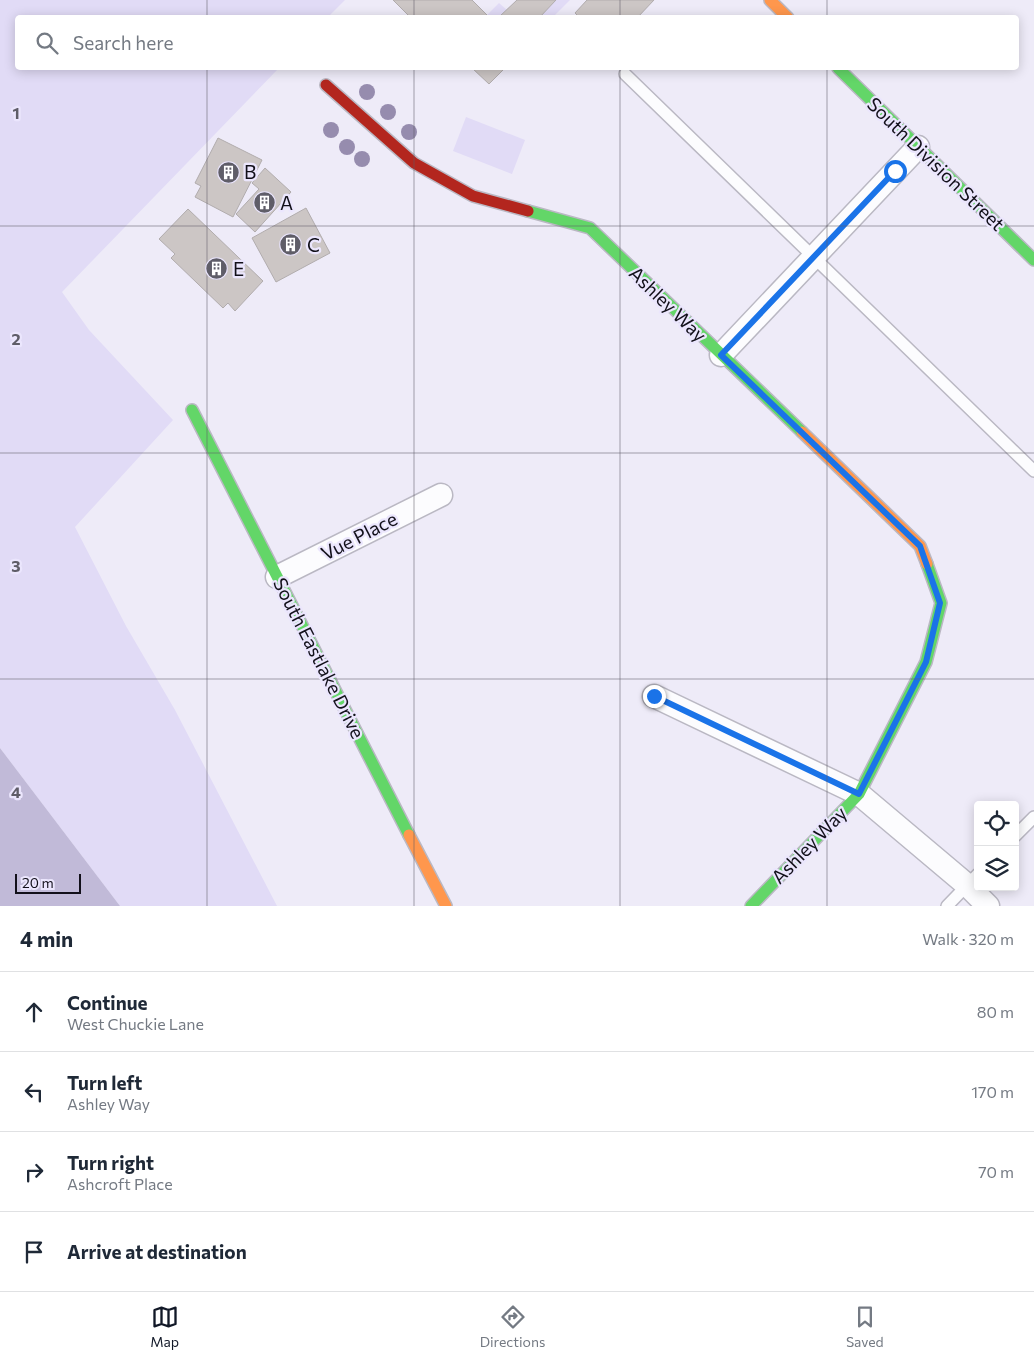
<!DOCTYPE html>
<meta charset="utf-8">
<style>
:root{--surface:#fff;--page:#f6f6f7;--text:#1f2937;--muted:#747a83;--line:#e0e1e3;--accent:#111827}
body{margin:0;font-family:Commissioner,sans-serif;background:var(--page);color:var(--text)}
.controls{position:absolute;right:15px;bottom:15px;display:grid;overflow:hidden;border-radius:5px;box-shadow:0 2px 12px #0003}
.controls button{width:45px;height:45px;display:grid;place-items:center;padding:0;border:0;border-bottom:1px solid var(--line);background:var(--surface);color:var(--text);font:25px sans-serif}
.scale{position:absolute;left:15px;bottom:12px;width:66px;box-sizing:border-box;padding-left:5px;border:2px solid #12101a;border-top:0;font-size:14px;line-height:18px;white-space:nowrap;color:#12101a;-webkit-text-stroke:4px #ebe6fd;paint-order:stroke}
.stop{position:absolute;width:15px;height:15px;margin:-11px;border:4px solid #1a73e8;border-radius:50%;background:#fff}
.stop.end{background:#1a73e8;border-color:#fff;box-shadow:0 1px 5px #0008}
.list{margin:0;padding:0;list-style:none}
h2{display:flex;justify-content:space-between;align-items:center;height:65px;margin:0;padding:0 20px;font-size:21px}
h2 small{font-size:16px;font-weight:400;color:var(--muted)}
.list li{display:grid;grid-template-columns:32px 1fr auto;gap:15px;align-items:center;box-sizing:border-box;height:80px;padding:0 20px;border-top:1px solid var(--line)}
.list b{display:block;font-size:19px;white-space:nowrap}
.list p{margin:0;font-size:16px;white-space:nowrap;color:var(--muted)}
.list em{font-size:16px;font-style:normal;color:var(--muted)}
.icon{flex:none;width:28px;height:28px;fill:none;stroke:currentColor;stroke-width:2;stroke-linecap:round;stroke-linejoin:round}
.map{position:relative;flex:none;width:1034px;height:906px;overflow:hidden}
.search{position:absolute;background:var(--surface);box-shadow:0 2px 12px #0003;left:15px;right:15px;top:15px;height:55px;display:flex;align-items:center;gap:12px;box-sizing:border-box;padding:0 18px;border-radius:5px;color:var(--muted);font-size:19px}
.sheet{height:385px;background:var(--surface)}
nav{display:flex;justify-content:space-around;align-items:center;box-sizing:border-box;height:70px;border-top:1px solid var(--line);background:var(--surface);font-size:14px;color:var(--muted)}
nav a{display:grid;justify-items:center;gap:2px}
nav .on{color:var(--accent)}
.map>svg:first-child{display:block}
</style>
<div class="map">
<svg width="1034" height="906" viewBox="0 0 1034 906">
<rect width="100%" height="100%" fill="#eeebf8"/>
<!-- green -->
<g fill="#e1dbf6">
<polygon points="0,0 345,0 328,17 18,18 18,68 279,68 62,292 89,330 173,420 75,527 126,626 175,710 277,906 120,906 0,748"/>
<polygon points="556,0 570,0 553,17 539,18"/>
<polygon points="499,3 507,10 499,17 490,17 487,15"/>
<polygon points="466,117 525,140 512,174 453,151"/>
</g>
<!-- water -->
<polygon fill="#c1bad8" points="0,748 120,906 0,906"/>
<!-- building -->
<g fill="#ccc6c5" stroke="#b1acad">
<polygon points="393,0 472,0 490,18 411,18"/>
<polygon points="517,0 556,0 539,18 499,17"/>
<polygon points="587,0 654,0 637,18 608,18 606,16 604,18 580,18 575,13"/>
<polygon points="472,68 505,68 489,84"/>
<polygon points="218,138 262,160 233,217 195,197 201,186 195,183"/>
<polygon points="265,168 291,192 255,232 236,214 259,189 252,183"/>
<polygon points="306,208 330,253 276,282 252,238"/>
<polygon points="188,209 263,281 235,311 228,303 223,308 171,258 175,254 159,239"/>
</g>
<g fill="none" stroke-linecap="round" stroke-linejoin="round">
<defs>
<g id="lane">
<polyline points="625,74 1034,471"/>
<polyline points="1015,836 1034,817"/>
<polyline points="947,906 978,874"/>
</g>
<g id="street">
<polyline points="721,355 918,147"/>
<polyline points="277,577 441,495"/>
<polyline points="654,696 859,794 967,885 988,906"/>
</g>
<g id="fast">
<polyline points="838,68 1034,260"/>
<polyline points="528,211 590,228 802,432"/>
<polyline points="192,410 409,835"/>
<polyline points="751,906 859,794 926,662 941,603 927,564"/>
</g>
<g id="slow">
<polyline points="770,0 788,18"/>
<polyline points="802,432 920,546 927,564"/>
<polyline points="409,835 446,906"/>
</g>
<polyline id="jam" points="326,85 414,163 473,196 528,211"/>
</defs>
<!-- lane casing -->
<use href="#lane" stroke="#bab8c3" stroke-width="14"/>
<!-- street casing -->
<use href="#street" stroke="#bab8c3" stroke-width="25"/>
<!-- fast casing -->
<use href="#fast" stroke="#bab8c3" stroke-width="14"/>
<!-- slow casing -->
<use href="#slow" stroke="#bab8c3" stroke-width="14"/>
<!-- jam casing -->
<use href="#jam" stroke="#bab8c3" stroke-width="14"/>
<!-- lane -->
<use href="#lane" stroke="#fcfcfe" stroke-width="11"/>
<!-- street -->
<use href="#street" stroke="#fcfcfe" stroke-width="22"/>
<!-- fast -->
<use href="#fast" stroke="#63d668" stroke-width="11"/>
<!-- slow -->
<use href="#slow" stroke="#ff974d" stroke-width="11"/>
<!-- jam -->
<use href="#jam" stroke="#b3261e" stroke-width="11"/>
</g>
<!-- trees -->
<g fill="#968cae">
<circle cx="367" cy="92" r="8"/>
<circle cx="388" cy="112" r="8"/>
<circle cx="331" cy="130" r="8"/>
<circle cx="409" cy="132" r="8"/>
<circle cx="347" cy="147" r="8"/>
<circle cx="362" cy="159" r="8"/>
</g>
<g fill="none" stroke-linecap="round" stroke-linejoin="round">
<!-- route -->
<polyline stroke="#1a73e8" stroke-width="6" points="654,696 859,794 926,662 940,603 920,546 721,355 895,171"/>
</g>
<!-- grid -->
<path fill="none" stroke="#5f5d68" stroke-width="1" stroke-opacity="0.55" d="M207 0V18M414 0V18M620 0V18M827 0V18M207 68V906M414 68V906M620 68V906M827 68V906M0 226H1034M0 453H1034M0 679H1034"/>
<!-- icons -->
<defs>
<symbol id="building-disc" viewBox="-11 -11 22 22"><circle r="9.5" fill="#5f5d68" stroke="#ebe6fd"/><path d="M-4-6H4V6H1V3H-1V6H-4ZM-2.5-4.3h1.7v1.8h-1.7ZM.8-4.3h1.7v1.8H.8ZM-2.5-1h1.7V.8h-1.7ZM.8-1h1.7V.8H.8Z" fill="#fff"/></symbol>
</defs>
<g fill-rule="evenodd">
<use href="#building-disc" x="216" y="160" width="25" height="25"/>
<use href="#building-disc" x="252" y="190" width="25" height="25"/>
<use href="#building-disc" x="278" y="232" width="25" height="25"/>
<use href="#building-disc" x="204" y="256" width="25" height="25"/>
</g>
<g text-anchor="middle" stroke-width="4.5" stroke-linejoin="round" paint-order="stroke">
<!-- street labels -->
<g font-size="19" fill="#12101a" stroke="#ebe6fd">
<text transform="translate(936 164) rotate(44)" y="7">South Division Street</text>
<text transform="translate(668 304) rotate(44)" y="7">Ashley Way</text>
<text transform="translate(359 536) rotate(-27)" y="7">Vue Place</text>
<text transform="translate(319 658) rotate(63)" y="7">South Eastlake Drive</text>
<text transform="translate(809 845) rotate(-46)" y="7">Ashley Way</text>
</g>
<!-- poi labels -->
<g font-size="19" fill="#12101a" stroke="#ebe6fd" text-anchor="start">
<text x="244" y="179">B</text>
<text x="280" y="210">A</text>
<text x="307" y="252">C</text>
<text x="233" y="276">E</text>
</g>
</g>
<g font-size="16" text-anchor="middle" font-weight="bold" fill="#5f5d68" stroke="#ebe6fd" stroke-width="4.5" stroke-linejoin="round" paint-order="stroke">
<text x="16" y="119">1</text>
<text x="16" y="345">2</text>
<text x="16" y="572">3</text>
<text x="16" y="798">4</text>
</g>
</svg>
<div class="controls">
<button><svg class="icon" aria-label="locate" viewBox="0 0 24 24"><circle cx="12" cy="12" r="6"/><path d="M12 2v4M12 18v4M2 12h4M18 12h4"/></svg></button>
<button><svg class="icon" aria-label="layers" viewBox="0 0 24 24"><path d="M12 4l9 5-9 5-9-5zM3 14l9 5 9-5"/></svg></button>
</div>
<div class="scale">20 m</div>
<div class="stop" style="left:895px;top:171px"></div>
<div class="stop end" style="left:654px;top:696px"></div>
<div class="search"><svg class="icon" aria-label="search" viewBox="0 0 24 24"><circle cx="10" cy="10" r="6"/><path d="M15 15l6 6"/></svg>Search here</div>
</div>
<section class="sheet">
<h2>4 min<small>Walk · 320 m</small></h2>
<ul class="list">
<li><svg class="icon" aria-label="ahead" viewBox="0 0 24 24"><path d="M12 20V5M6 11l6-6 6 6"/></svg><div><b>Continue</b><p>West Chuckie Lane</p></div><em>80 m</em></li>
<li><svg class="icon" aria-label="left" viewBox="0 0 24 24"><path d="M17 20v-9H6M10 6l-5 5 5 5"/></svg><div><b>Turn left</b><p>Ashley Way</p></div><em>170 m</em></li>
<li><svg class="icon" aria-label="right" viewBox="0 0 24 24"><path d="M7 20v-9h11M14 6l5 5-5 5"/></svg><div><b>Turn right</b><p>Ashcroft Place</p></div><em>70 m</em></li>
<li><svg class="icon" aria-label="arrive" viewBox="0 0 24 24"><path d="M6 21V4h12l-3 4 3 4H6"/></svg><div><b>Arrive at destination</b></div></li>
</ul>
</section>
<nav>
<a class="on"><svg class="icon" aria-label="map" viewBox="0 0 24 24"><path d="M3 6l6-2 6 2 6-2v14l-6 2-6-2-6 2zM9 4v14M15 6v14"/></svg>Map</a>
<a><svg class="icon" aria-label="directions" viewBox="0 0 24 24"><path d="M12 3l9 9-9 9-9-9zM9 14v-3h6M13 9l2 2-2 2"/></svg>Directions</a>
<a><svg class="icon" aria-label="saved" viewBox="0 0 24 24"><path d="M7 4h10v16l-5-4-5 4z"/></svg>Saved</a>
</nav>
